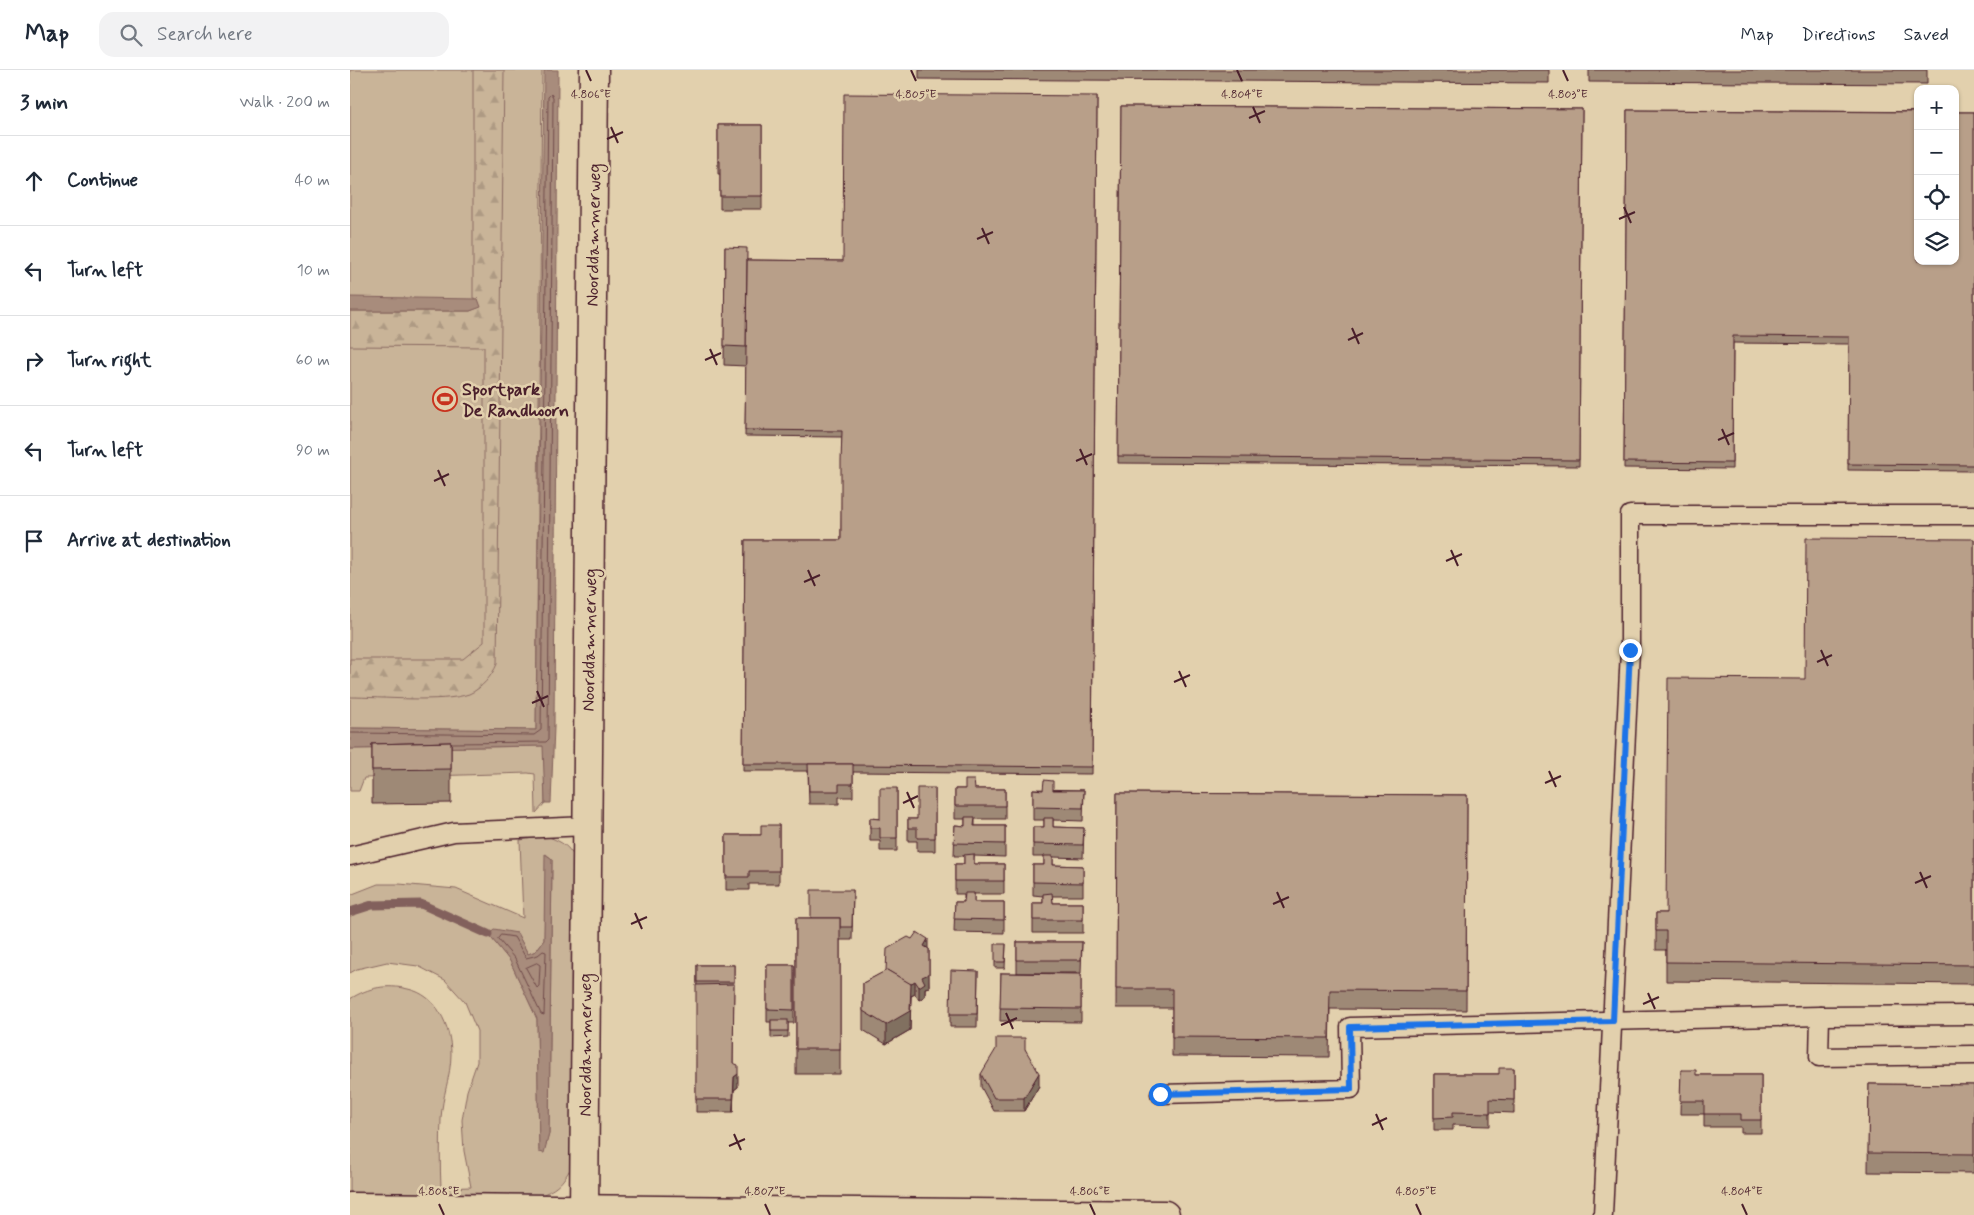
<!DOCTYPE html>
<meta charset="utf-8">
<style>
:root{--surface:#fff;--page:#f2f2f3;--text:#1f2937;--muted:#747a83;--line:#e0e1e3}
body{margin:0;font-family:Mynerve,sans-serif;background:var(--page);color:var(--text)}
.controls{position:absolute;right:15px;top:15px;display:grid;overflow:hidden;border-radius:10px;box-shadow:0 1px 4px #0004}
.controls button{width:45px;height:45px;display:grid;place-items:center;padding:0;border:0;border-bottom:1px solid var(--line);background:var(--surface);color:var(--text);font:25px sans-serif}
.stop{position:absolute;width:15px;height:15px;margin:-11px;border:4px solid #1a73e8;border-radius:50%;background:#fff}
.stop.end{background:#1a73e8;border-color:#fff;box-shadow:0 1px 5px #0008}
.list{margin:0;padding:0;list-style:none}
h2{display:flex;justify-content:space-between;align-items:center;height:65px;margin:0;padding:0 20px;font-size:21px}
h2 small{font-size:16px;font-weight:400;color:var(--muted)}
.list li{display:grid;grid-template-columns:32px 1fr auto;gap:15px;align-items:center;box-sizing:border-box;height:90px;padding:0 20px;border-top:1px solid var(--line)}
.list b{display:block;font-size:19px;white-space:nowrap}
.list em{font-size:16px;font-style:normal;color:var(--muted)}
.icon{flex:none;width:28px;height:28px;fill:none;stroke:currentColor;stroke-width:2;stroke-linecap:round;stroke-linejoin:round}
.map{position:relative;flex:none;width:1624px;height:1145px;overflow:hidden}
header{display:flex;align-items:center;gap:30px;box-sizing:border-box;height:70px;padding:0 25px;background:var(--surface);border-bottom:1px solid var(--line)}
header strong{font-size:24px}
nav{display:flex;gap:28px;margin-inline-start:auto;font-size:18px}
.search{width:350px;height:45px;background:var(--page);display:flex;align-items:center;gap:12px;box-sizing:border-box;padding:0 18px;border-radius:15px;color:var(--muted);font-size:19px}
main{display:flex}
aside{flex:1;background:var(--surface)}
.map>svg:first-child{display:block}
</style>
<header>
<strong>Map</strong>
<div class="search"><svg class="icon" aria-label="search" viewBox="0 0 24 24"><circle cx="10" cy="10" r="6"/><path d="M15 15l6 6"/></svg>Search here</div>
<nav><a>Map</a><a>Directions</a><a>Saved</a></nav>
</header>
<main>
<aside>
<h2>3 min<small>Walk · 200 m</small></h2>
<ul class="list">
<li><svg class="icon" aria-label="ahead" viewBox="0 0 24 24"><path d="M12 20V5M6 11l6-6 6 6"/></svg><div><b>Continue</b></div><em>40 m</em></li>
<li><svg class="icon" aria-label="left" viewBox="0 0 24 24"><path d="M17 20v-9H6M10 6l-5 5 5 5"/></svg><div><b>Turn left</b></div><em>10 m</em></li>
<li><svg class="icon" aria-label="right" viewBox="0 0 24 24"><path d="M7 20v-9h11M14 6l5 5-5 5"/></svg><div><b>Turn right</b></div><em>60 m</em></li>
<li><svg class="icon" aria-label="left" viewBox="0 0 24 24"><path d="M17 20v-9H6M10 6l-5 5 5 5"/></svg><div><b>Turn left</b></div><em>90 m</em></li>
<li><svg class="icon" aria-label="arrive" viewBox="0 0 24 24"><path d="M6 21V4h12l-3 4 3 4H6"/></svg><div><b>Arrive at destination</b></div></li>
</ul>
</aside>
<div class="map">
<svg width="1624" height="1145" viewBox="0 0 1624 1145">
<defs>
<pattern id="forest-firs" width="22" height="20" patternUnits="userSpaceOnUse" patternTransform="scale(1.25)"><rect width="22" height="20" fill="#c9b498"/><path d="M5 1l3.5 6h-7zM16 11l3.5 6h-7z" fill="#ae9a83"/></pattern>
</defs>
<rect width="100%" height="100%" fill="#e2d0ad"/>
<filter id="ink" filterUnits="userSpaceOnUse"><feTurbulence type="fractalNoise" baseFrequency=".02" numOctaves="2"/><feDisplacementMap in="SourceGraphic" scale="10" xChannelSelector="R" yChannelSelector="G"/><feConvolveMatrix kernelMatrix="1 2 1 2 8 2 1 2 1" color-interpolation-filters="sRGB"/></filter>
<g filter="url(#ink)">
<!-- grass -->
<g fill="#c9b498" stroke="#8a6a62" fill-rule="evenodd">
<polygon points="0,0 192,0 186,660 0,658"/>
<polygon points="194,676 195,733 186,743 185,704 178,703 14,708 9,721 0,721 0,679"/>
<path d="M196 766C213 772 221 777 227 794L223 1094C212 1114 207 1120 185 1127L0 1124V929C19 917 37 914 58 919 87 925 101 956 101 984 101 1006 92 1027 91 1049 90 1071 90 1096 91 1118L121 1117 114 1081 112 1050 117 1021 127 992V961L115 932 95 910 68 896 37 892 7 899 0 903V825L28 814H49L106 819 173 848 170 770ZM196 784 202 789 199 1064 193 1083 189 1081 187 949 160 891 138 864 167 863 178 884 186 881 194 870Z"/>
</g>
<!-- forest -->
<path fill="url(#forest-firs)" stroke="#8a6a62" d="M123 0H154L147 594C142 606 131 619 119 624 93 633 30 627 0 627V589H113L134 572V277L0 276V241H120L130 237 128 229 123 228Z"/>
<!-- water -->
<g fill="#a88c7b" stroke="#82605b">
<polygon points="194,0 208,0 204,657 201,733 195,733 193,676 0,679 0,658 186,660"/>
<polygon points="0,227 128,229 131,237 120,241 0,241"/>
<polygon points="195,784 202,789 199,1064 194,1083 189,1082 187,949 160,891 138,864 144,859 167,863 178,884 186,881 194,870"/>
</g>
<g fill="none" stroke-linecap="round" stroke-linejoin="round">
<!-- shore -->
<g stroke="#704b4b" stroke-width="1">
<polyline points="0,663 184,665 191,660 198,27 201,24 203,27 198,670 196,672 102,673"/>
<polygon points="151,865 164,867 176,888 188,885 193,881 196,882 194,945 191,944 165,889 148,869"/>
<polygon points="187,893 190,895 189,916 187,918 176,898"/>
</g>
<!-- stream -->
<polyline stroke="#82605b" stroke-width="9" points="0,842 22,835 71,834 138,864"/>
<defs>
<g id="service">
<polyline points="0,786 104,762 237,756"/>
<polyline points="1470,946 1469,987 1624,985"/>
<polyline points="810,1024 1001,1019 1000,957 1470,946 1624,945"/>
<polyline points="1253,1145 1280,580 1280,445 1624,445"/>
</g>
<g id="minor">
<polyline points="0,1137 815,1145"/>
<polyline points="234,1140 244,0"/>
</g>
</defs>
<!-- service casing -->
<use href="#service" stroke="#4a1f2b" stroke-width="21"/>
<!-- minor casing -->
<use href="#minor" stroke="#4a1f2b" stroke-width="31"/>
<!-- service -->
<use href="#service" stroke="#e2d0ad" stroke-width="18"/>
<!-- minor -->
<use href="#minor" stroke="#e2d0ad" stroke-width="28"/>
</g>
<!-- wall -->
<g fill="#9e8976" stroke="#4a1f2b">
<polygon points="569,0 1199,0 1199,13 569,9"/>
<polygon points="1239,0 1577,0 1577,14 1239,12"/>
<polygon points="747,26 742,704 503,702 503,727 489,727 489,734 459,734 458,701 393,701 395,470 491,470 492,367 395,366 396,296 374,295 375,177 397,190 493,191"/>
<polygon points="771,36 1232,39 1229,396 768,393"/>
<polygon points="1277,40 1624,42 1624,401 1498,400 1499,274 1383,273 1382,399 1274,398"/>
<polygon points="368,55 412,55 412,139 370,139 370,104 368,104"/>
<polygon points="1624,469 1624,914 1316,911 1316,880 1306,880 1306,843 1316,843 1455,609"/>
<polygon points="101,672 101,733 22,734 22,674"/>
<polygon points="547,718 547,781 530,781 530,771 520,771 520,748 530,749"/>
<polygon points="585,718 585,781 567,781 567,771 558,771 558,749 567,749"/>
<polygon points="605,719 655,719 655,749 625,749 625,756 655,756 655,787 624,786 624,794 654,794 654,824 624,824 624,832 654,832 654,863 604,862 605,832 614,832 614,824 605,824 605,794 614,794 614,786 604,786 605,755 615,756 615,749 605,749"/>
<polygon points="683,719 734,720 733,751 703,750 703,757 734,758 733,788 703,787 703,795 733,796 733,826 702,826 703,833 733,833 733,863 683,863 683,833 693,833 693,826 683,825 683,795 694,795 694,787 683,787 683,757 694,757 694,750 683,750"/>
<polygon points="767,723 1117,725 1116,940 980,939 979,987 822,986 822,938 766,938"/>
<polygon points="429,755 429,814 399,814 399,820 376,820 376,765 411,765"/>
<polygon points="503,820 502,870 490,870 490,1004 446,1004 446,848 461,848"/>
<polygon points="667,872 732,872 731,903 667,903"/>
<polygon points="656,874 655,898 645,898 645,892"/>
<polygon points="578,879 579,917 575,918 575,926 569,930 565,924 561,926 560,960 536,974 513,960 513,913"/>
<polygon points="347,895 384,895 383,993 388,1017 384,1020 383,1042 346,1042"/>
<polygon points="417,895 444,895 444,953 438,953 438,967 421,968 421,952 417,952"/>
<polygon points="628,901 627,957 600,957 600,944"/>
<polygon points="651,903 731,904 731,952 650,951"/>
<polygon points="675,979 689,1016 674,1041 644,1041 631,1017 631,1004"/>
<polygon points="1164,998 1164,1043 1140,1042 1140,1056 1103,1055 1103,1060 1084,1060 1084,1004 1149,1004"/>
<polygon points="1331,1000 1346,1005 1411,1005 1411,1063 1391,1063 1391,1057 1354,1057 1354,1044 1330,1044"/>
<polygon points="1519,1014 1624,1015 1624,1103 1518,1102"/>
</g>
<!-- shaded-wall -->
<g fill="#816f60" stroke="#4a1f2b">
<polygon points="578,869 578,882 574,876"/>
<polygon points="579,879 579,917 575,918 575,926 569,930 569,917"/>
<polygon points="565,911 565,924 561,926 560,960 536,974 536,955 557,915"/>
<polygon points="689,1003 689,1016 674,1041 674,1028"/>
<polygon points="388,1004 388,1017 384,1020 383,1042 384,1007"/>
</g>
<!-- building -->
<g fill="#b89f89" stroke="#4a1f2b">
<polygon points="494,24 747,26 742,697 503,695 503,694 393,694 395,470 491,470 491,391 492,361 395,360 397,190 493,191"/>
<polygon points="771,36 1232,39 1229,390 768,386"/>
<polygon points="1277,40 1568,42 1568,191 1605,191 1605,42 1624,42 1624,395 1498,394 1499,267 1383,266 1382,393 1274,392"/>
<polygon points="368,55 412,55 412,126 370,126 370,91 368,91"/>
<polygon points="375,177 397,178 396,277 374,276"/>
<polygon points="1456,468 1624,469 1624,895 1316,892 1316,861 1306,861 1306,843 1316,843 1318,608 1455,609"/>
<polygon points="101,672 101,699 22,700 22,674"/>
<polygon points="458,694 503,694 503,714 489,714 489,721 459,721"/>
<polygon points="615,710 624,710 625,719 655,719 655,736 605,736 605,719 615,719"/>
<polygon points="694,710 703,711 703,720 734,720 733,738 683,737 683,719 693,720"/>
<polygon points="530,718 547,718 547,768 530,768 530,758 520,758 520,748 530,749"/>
<polygon points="567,718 585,718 585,768 567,768 567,758 558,758 558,749 567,749"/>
<polygon points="767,723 1117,725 1116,921 980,920 979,968 822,967 822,919 766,919"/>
<polygon points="615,747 625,747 624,756 655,756 655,774 604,773 605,755 615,756"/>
<polygon points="694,748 703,748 703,757 734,758 733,775 683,774 683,757 694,757"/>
<polygon points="411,755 429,755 429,801 399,801 399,807 376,807 376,765 411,765"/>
<polygon points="624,784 624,794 654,794 654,811 605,811 605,794 614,794 614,785"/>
<polygon points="694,786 703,786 703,795 733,796 733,813 683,812 683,795 694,795"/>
<polygon points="461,820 503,820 502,857 490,857 490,848 461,848"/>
<polygon points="615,823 624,823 624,832 654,832 654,850 604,849 605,832 614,832"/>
<polygon points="702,823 703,833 733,833 733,850 683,850 683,833 693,833 693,824"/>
<rect x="446" y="848" width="44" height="131"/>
<polygon points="567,862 578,869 574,876 579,879 579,904 572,907 575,913 569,917 565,911 560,914 537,900 536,901 537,879 558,867 562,869"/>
<polygon points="667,872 732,872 731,890 667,890"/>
<polygon points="645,874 656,874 655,892 645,892"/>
<rect x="347" y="895" width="37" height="17"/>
<polygon points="417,895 444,895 444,940 417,939"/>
<polygon points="537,900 561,914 560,941 536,955 513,941 513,913"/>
<polygon points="601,900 628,901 627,944 600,944"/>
<polygon points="651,903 731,904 731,939 650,938"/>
<polygon points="384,914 383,993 388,995 388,1004 384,1007 383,1029 346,1029 346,915"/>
<rect x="421" y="950" width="17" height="11"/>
<polygon points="646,968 675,968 675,979 689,1003 674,1028 644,1028 631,1004 646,979"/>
<polygon points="1149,998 1164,998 1164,1030 1140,1029 1140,1043 1103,1042 1103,1047 1084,1048 1084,1004 1149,1004"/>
<polygon points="1331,1000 1346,1000 1346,1005 1411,1005 1411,1050 1391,1050 1391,1044 1354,1044 1354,1031 1330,1031"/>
<polygon points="1519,1014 1624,1015 1624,1084 1518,1083"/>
</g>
</g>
<g fill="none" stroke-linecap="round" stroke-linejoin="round" filter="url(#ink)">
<!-- route -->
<polyline stroke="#1a73e8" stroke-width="6" points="810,1024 1001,1019 1000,957 1263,951 1280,580"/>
</g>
<!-- ticks -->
<path fill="none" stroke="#4a1f2b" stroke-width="2" d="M236 0 241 11M561 0 566 11M887 0 892 11M1213 0 1218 11M903 37 910 53M899 48 915 41M261 57 268 73M257 69 273 62M1274 137 1281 153M1269 149 1285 142M632 158 639 174M627 169 643 162M1002 258 1009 274M998 270 1013 263M360 279 367 295M355 290 371 283M1372 359 1379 375M1368 370 1384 363M730 379 737 395M726 391 742 384M88 400 95 416M84 411 99 404M1101 480 1108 496M1096 491 1112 484M458 500 465 516M454 512 470 505M1471 580 1478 596M1467 592 1482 585M829 601 836 617M824 612 840 605M187 621 194 637M182 633 198 626M1199 701 1206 717M1195 713 1211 706M557 722 564 738M553 733 568 726M1570 802 1577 818M1565 813 1581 806M927 822 934 838M923 834 939 827M285 843 292 859M281 854 297 847M1298 923 1305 939M1293 934 1309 927M656 943 663 959M651 955 667 948M1026 1044 1033 1060M1022 1055 1037 1048M384 1064 391 1080M379 1076 395 1069M89 1134 94 1145M415 1134 420 1145M740 1134 745 1145M1066 1134 1071 1145M1392 1134 1397 1145"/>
<!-- icons -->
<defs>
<symbol id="stadium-ring" viewBox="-11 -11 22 22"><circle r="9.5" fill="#e2d0ad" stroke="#c8321e" stroke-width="1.5"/><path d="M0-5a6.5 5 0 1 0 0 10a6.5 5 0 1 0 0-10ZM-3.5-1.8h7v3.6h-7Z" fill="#c8321e"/></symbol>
</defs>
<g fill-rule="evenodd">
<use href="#stadium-ring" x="81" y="315" width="28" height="28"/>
</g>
<g text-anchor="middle" stroke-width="5" stroke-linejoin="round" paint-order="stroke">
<!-- street labels -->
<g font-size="18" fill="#4a1f2b" stroke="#e2d0ad">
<text transform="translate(243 165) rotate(-89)" y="6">Noorddammerweg</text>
<text transform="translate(239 570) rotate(-89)" y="6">Noorddammerweg</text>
<text transform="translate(235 975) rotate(-90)" y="6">Noorddammerweg</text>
</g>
<!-- poi labels -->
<g font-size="18" font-weight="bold" fill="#4a1f2b" stroke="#e2d0ad" text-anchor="start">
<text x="112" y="325">Sportpark<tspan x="112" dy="21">De Randhoorn</tspan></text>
</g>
</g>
<g font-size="12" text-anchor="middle" fill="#4a1f2b" stroke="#e2d0ad" stroke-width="5" stroke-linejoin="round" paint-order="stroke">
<text x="241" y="28">4.806°E</text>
<text x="566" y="28">4.805°E</text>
<text x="892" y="28">4.804°E</text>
<text x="1218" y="28">4.803°E</text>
<text x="89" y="1125">4.808°E</text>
<text x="415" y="1125">4.807°E</text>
<text x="740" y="1125">4.806°E</text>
<text x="1066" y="1125">4.805°E</text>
<text x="1392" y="1125">4.804°E</text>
</g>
</svg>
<div class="controls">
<button>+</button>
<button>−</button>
<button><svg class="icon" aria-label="locate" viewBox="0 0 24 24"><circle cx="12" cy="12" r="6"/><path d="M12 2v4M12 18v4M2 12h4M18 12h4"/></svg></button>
<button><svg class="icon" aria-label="layers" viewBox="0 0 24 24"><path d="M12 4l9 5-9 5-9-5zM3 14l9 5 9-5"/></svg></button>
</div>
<div class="stop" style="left:810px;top:1024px"></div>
<div class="stop end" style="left:1280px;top:580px"></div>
</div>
</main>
